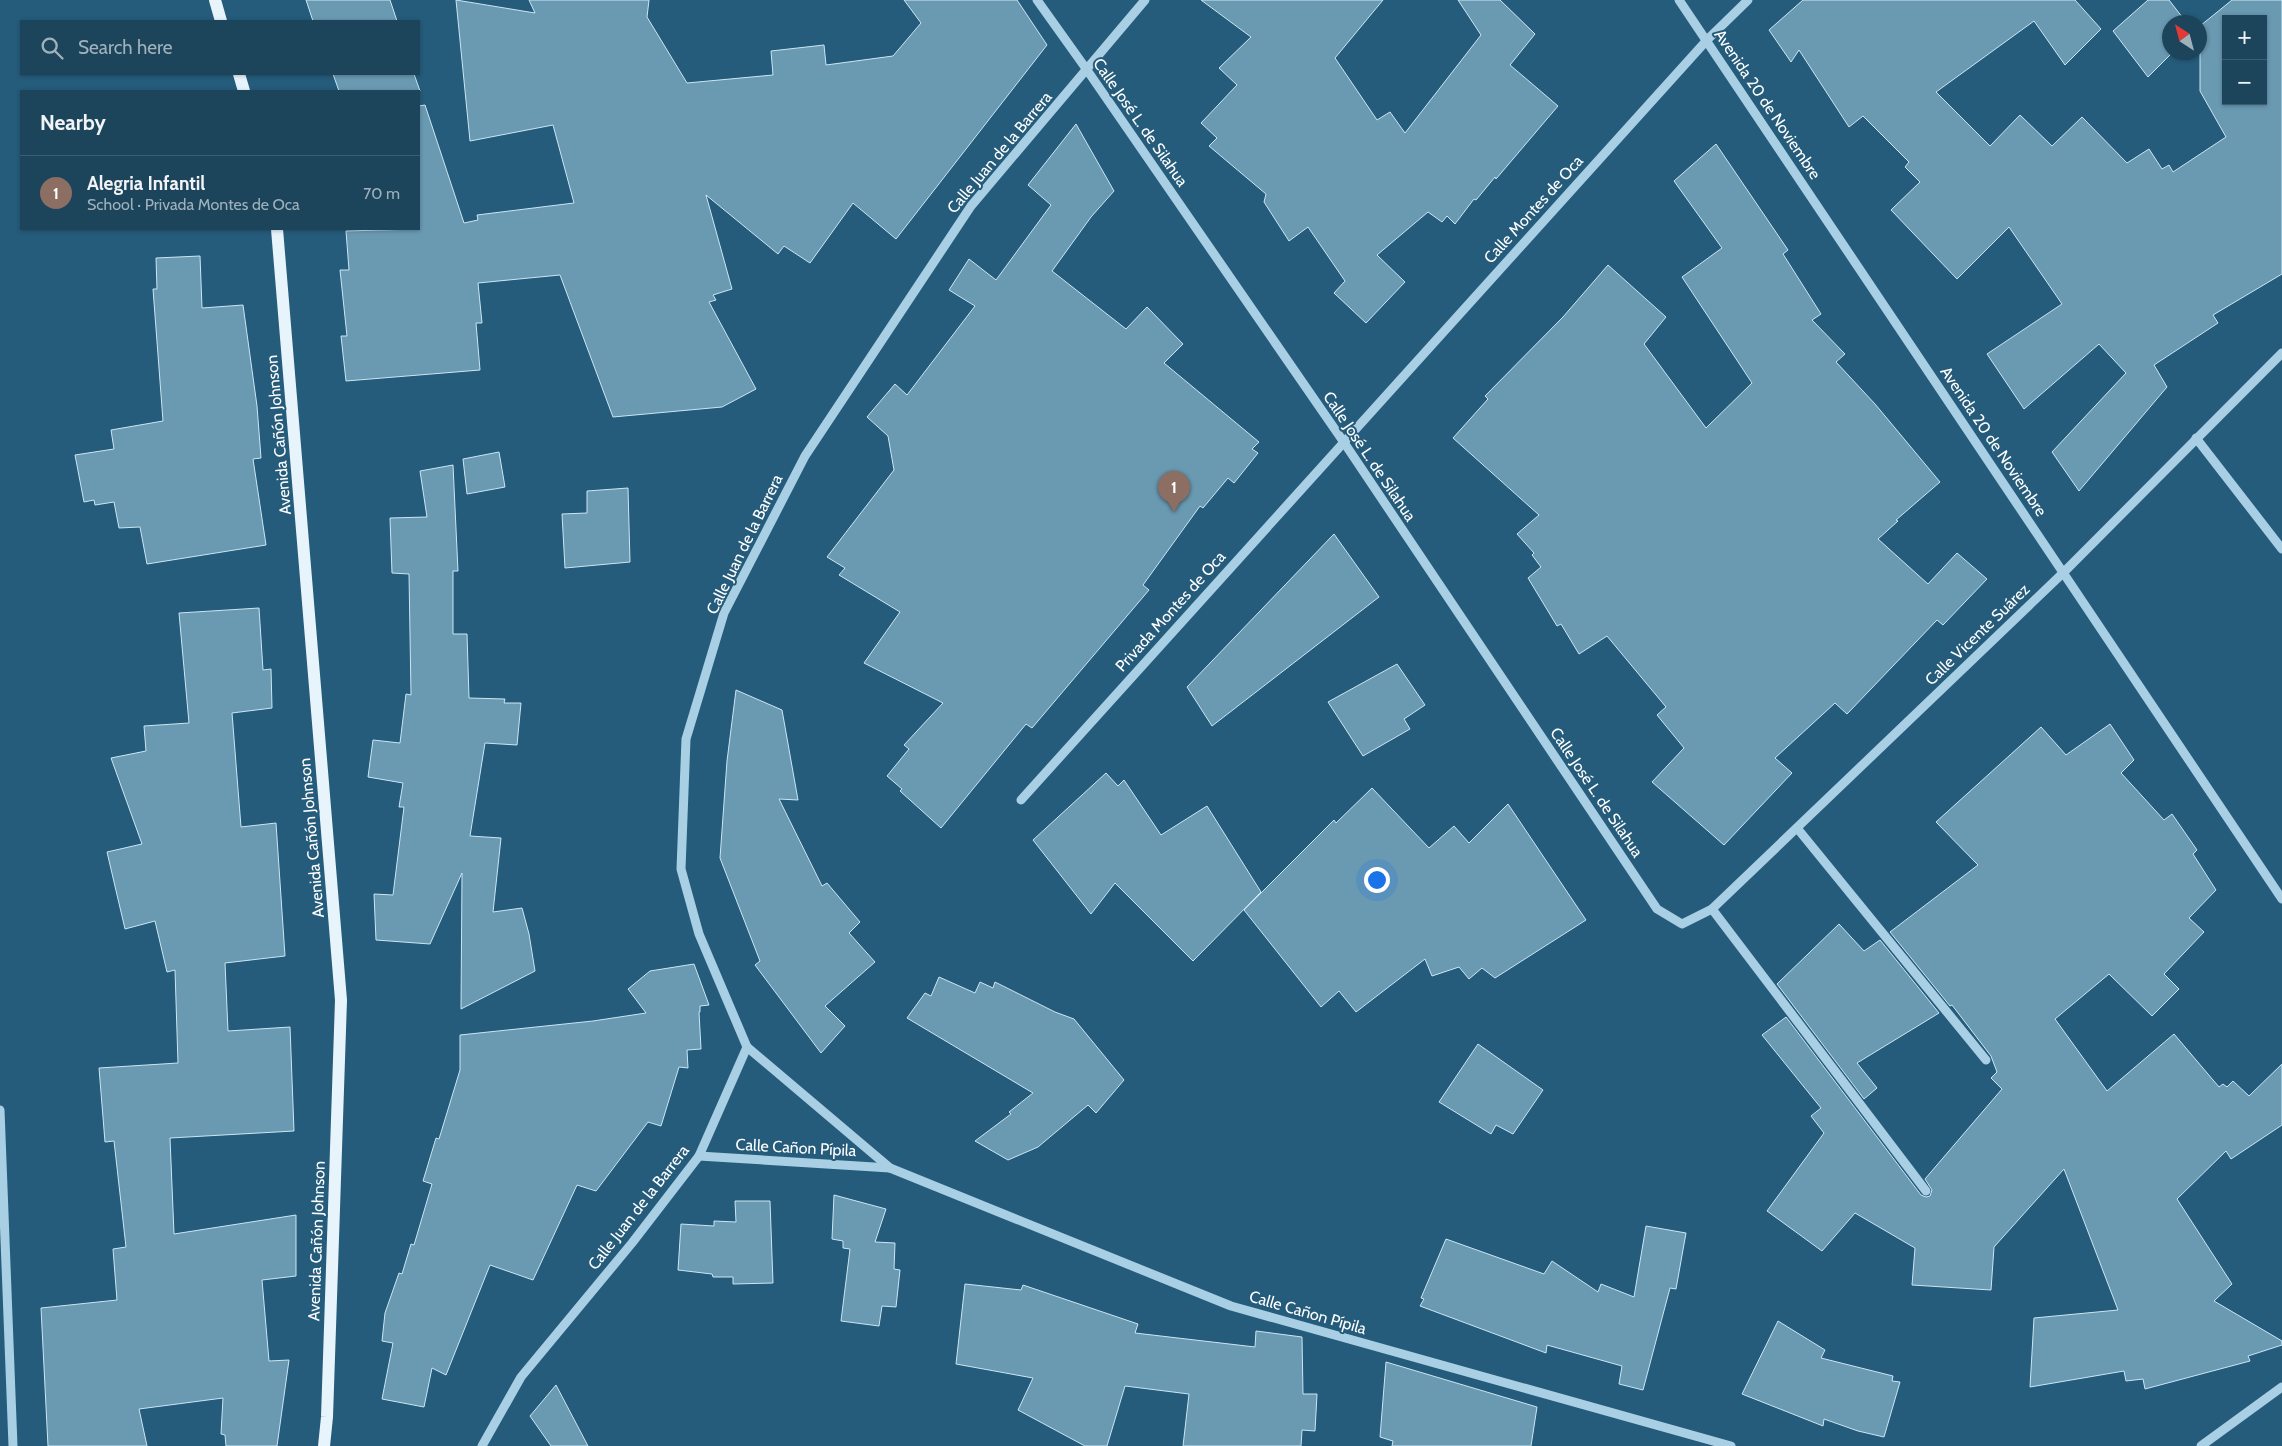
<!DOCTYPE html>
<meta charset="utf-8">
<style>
:root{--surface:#1c455c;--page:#254c62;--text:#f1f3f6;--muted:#a0b1bb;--line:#3a5d72;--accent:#eeaf6d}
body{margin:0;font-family:Cabin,sans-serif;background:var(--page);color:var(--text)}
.controls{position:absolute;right:15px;top:15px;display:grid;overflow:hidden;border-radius:0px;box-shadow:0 1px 4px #0004}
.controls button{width:45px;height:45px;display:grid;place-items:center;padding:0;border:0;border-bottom:1px solid var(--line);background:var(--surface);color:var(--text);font:25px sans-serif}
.compass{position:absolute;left:2162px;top:15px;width:45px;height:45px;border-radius:50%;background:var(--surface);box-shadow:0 1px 4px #0004;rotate:324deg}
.you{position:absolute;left:1376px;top:879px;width:18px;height:18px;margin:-12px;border:4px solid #fff;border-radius:50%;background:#1a73e8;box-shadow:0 0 0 8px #1a73e833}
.badge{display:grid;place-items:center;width:32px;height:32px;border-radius:50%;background:var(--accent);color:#fff;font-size:16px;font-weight:700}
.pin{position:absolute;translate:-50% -41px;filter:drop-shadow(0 1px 2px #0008)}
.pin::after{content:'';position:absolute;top:26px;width:18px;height:15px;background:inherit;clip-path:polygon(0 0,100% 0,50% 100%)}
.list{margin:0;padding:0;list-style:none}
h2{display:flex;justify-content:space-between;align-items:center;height:65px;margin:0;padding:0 20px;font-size:21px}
h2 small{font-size:16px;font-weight:400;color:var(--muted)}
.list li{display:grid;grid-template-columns:32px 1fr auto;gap:15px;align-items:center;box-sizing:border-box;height:75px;padding:0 20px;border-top:1px solid var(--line)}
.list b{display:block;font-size:19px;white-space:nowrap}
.list p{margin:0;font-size:16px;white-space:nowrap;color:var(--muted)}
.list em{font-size:16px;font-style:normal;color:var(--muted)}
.icon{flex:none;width:28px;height:28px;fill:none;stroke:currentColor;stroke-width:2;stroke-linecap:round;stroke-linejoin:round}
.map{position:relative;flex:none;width:2282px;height:1446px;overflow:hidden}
.search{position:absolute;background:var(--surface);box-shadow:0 1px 4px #0004;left:20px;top:20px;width:400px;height:55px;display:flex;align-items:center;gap:12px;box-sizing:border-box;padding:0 18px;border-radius:0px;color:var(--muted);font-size:19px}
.panel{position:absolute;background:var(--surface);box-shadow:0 1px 4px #0004;left:20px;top:90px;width:400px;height:140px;border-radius:0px}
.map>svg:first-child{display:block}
</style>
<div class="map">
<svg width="2282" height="1446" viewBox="0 0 2282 1446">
<rect width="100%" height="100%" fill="#255c7b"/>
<!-- building -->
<g fill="#6a99b2" stroke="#cbe6f4" fill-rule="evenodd">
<polygon points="306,0 390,0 397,21 313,21"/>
<polygon points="456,0 535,13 529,0 649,0 647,17 687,83 773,75 771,51 824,45 826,65 893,56 921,23 904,0 1017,0 1047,45 896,239 853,203 810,263 784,246 778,254 706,195 732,289 713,295 716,300 709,302 756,389 722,407 613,417 560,275 478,283 482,323 476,323 480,370 346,381 341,336 347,336 340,270 349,270 346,231 419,229 419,106 425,105 464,223 478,220 477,215 574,203 553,125 470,141"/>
<polygon points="1201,0 1383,0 1335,58 1377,120 1390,112 1405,133 1481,35 1458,0 1500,0 1535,34 1510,65 1558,106 1496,179 1495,177 1476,200 1474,199 1455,224 1447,216 1442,222 1428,212 1377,255 1405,282 1366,323 1334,293 1345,281 1308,227 1289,241 1264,202 1266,194 1209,146 1217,138 1201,123 1237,85 1219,68 1251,37"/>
<path d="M1803 0H2075L2101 29 2065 65 2034 21 1936 92 1990 146 2020 115 2052 146 2082 117 2127 163 2149 149 2162 169 2169 165 2173 172 2226 137 2200 91V26L2232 0H2282V274L2213 315 2218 323 2154 365 2167 387 2079 491 2052 452 2126 373 2099 344 2024 409 1987 354 2062 304 2009 227 1957 279 1891 210 1920 182 1905 167 1909 162 1863 116 1849 127 1799 50 1791 62 1769 30ZM2226 19H2263V101H2226Z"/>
<polygon points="2148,0 2169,0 2186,22 2170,22 2170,52 2173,52 2148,77 2113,31"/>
<polygon points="333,74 414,74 420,91 339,91"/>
<polygon points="1076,124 1114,191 1091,217 1052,271 1126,329 1147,307 1183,344 1164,363 1259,442 1252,449 1258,453 1234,483 1228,478 1203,508 1200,506 1143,585 1149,590 1032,728 1026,724 941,828 900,791 902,789 887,776 909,749 904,745 943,703 864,663 900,612 839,575 845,568 827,557 894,470 888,436 867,417 895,384 907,395 975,306 949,290 969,259 996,280 1051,205 1028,185"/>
<polygon points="1716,144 1788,250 1783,254 1821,314 1812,320 1845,354 1836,362 1875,404 1940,482 1896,520 1898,521 1878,539 1928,584 1957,553 1987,579 1943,625 1937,620 1847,714 1835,703 1775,758 1792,773 1724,845 1652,782 1684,748 1657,715 1666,707 1607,636 1579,654 1561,624 1557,626 1528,578 1541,567 1532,555 1534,553 1517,534 1539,515 1453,438 1488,399 1485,396 1563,317 1608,265 1666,317 1644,344 1706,428 1752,383 1682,277 1722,248 1674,181"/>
<polygon points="200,256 202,308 243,305 257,406 261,458 253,459 266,545 147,564 140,527 119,528 114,502 95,505 94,500 84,502 75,455 114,449 111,430 163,421 153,289 157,289 156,258"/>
<polygon points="499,452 505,487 467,494 463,459"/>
<polygon points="453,465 458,571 453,571 453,634 467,634 469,698 505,699 504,703 521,703 517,745 485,743 470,836 501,838 493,912 522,908 529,934 535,971 461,1009 462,873 430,944 376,940 374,894 393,895 404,807 399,807 403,783 368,777 373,740 400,743 406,694 411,695 409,574 392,573 390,518 427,517 420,471"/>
<polygon points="628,488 630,562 565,568 562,514 587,513 587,491"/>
<polygon points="1334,534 1379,597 1212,726 1187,687"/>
<polygon points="259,608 263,670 271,669 272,708 232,713 241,827 276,823 285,956 225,963 228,1031 290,1027 294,1131 170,1138 174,1234 296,1215 296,1276 262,1280 269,1361 289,1360 277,1446 226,1446 225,1435 221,1434 223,1398 139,1409 147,1446 48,1446 41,1308 117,1300 113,1249 126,1247 114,1141 105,1142 99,1068 178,1063 175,970 167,972 155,921 125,929 107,852 142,844 111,758 146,751 144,726 189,723 179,613"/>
<polygon points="1397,664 1425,705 1404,719 1410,729 1363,756 1328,702"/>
<polygon points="736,690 782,710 798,800 779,799 822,886 827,883 860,922 849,933 875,962 825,1006 845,1026 821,1053 755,965 760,961 720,858 727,761"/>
<polygon points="2110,724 2134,760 2121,773 2164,820 2172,814 2197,850 2193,854 2216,890 2189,918 2204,932 2164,974 2179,989 2152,1016 2109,974 2055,1019 2107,1091 2174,1034 2219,1087 2223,1084 2227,1087 2233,1081 2249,1096 2282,1064 2282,1125 2231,1159 2226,1151 2177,1199 2232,1284 2214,1301 2282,1341 2282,1345 2248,1356 2250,1361 2145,1389 2143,1379 2126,1381 2124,1371 2030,1387 2034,1318 2118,1310 2064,1169 1994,1247 1991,1290 1912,1285 1915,1248 1855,1213 1822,1251 1767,1211 1824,1133 1811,1116 1821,1108 1762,1035 1786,1017 1921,1195 1926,1197 1930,1196 1932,1190 1925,1179 2002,1089 1991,1078 1997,1072 1991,1056 1952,1005 1950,1006 1890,932 1978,865 1936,822 2041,727 2066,755"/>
<polygon points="1106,773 1118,786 1124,780 1161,835 1207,806 1261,892 1193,961 1115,883 1091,914 1033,840"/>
<polygon points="1372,788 1429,848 1454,826 1469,843 1508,804 1586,920 1495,978 1482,968 1469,979 1459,967 1432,976 1425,959 1356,1012 1339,991 1321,1007 1244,910 1334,820 1336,823"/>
<polygon points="1839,924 1864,951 1880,940 1939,1013 1857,1063 1877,1088 1864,1099 1777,984"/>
<polygon points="694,964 709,1005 700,1006 700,1012 699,1012 701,1049 687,1050 688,1068 679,1067 661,1126 648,1122 596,1191 577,1185 533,1280 490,1265 446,1375 432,1368 424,1407 382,1399 393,1343 382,1341 385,1313 399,1273 402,1274 411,1244 414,1245 432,1184 423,1181 436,1138 439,1139 460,1070 460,1035 593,1021 646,1013 628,989 650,971"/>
<polygon points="939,977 975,993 980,982 993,988 995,982 1055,1012 1074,1019 1124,1080 1096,1113 1088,1105 1038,1147 1008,1160 975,1141 1011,1114 1009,1112 1033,1093 907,1018 925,993 931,996"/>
<polygon points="1478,1044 1543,1090 1513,1134 1496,1125 1491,1134 1439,1102"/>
<polygon points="834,1195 886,1209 875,1242 895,1243 894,1269 900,1270 896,1307 882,1306 879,1326 841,1321 850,1249 843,1248 843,1241 832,1239"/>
<polygon points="735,1201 770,1201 773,1283 733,1284 733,1277 713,1277 712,1274 678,1270 681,1224 714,1226 714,1221 736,1222"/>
<polygon points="1646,1226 1686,1233 1676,1289 1670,1288 1643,1390 1619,1384 1622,1366 1547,1345 1546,1353 1420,1306 1424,1299 1421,1298 1446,1239 1544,1274 1552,1261 1598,1292 1601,1284 1634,1297"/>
<polygon points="965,1284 1021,1290 1023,1285 1138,1324 1135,1333 1255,1347 1256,1331 1302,1337 1303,1394 1317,1394 1315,1431 1302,1430 1301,1446 1183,1446 1189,1394 1125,1386 1107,1446 1085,1446 1018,1410 1033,1378 956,1364"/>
<polygon points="1778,1321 1825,1350 1821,1358 1893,1376 1892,1381 1900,1382 1884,1437 1858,1431 1824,1419 1823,1426 1742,1394"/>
<polygon points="1386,1362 1537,1407 1531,1446 1392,1446 1393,1441 1380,1437"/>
<polygon points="556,1385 588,1446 551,1446 530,1416"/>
</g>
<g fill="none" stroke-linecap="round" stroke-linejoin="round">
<!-- minor -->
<g stroke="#a9cfe4" stroke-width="9">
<polyline points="1037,0 1087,70 1343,441 1657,909 1682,924 1712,909 2064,572 2282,353"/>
<polyline points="1679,0 2282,899"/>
<polyline points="2196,438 2282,549"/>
<polyline points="1021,800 1707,40 1748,0"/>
<polyline points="1797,828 1986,1060"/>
<polyline points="1712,909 1926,1191"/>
<polyline points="747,1047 890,1168 1231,1306 1731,1446"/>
<polyline points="0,1110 13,1446"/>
<polyline points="699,1156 890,1168"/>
<polyline points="482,1446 521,1377 632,1243 699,1156 747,1047 699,934 681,869 686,739 724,613 805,456 971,206 1145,0"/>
<polyline points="2201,1446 2282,1387"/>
</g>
<!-- major -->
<g stroke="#e8f4fc" stroke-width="12">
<polyline points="215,0 221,21"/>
<polyline points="239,74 244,91"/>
<polyline points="277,229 341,1000 327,1417 324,1446"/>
</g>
</g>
<g text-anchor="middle" stroke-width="4" stroke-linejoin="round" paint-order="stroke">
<!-- street labels -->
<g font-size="16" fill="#fff" stroke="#255c7b">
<text transform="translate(1768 104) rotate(56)" y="6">Avenida 20 de Noviembre</text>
<text transform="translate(1141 122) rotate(55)" y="6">Calle José L. de Silahua</text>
<text transform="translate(999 152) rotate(-50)" y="6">Calle Juan de la Barrera</text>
<text transform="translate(1533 209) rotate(-48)" y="6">Calle Montes de Oca</text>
<text transform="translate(278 435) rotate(-95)" y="6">Avenida Cañón Johnson</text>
<text transform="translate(1994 441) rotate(56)" y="6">Avenida 20 de Noviembre</text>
<text transform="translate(1370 456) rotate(56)" y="6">Calle José L. de Silahua</text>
<text transform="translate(744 544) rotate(-64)" y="6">Calle Juan de la Barrera</text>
<text transform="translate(1170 611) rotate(-48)" y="6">Privada Montes de Oca</text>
<text transform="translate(1977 634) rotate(-44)" y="6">Calle Vicente Suárez</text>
<text transform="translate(1597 792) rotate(56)" y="6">Calle José L. de Silahua</text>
<text transform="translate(311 838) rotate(-95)" y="6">Avenida Cañón Johnson</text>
<text transform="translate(796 1147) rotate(3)" y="6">Calle Cañon Pípila</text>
<text transform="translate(638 1207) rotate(-52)" y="6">Calle Juan de la Barrera</text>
<text transform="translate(316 1241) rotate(-88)" y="6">Avenida Cañón Johnson</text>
<text transform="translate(1308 1312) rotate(16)" y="6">Calle Cañon Pípila</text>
</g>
</g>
</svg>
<div class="controls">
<button>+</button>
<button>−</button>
</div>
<svg class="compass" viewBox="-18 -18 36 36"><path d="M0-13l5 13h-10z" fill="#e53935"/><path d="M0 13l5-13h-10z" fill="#a0b1bb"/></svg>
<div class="you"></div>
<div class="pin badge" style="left:1174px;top:512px;background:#8d6e63">1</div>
<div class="search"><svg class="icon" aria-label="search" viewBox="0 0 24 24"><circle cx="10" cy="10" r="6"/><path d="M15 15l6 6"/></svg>Search here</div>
<section class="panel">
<h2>Nearby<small></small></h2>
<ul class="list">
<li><span class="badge" style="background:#8d6e63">1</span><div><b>Alegria Infantil</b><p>School · Privada Montes de Oca</p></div><em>70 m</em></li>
</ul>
</section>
</div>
